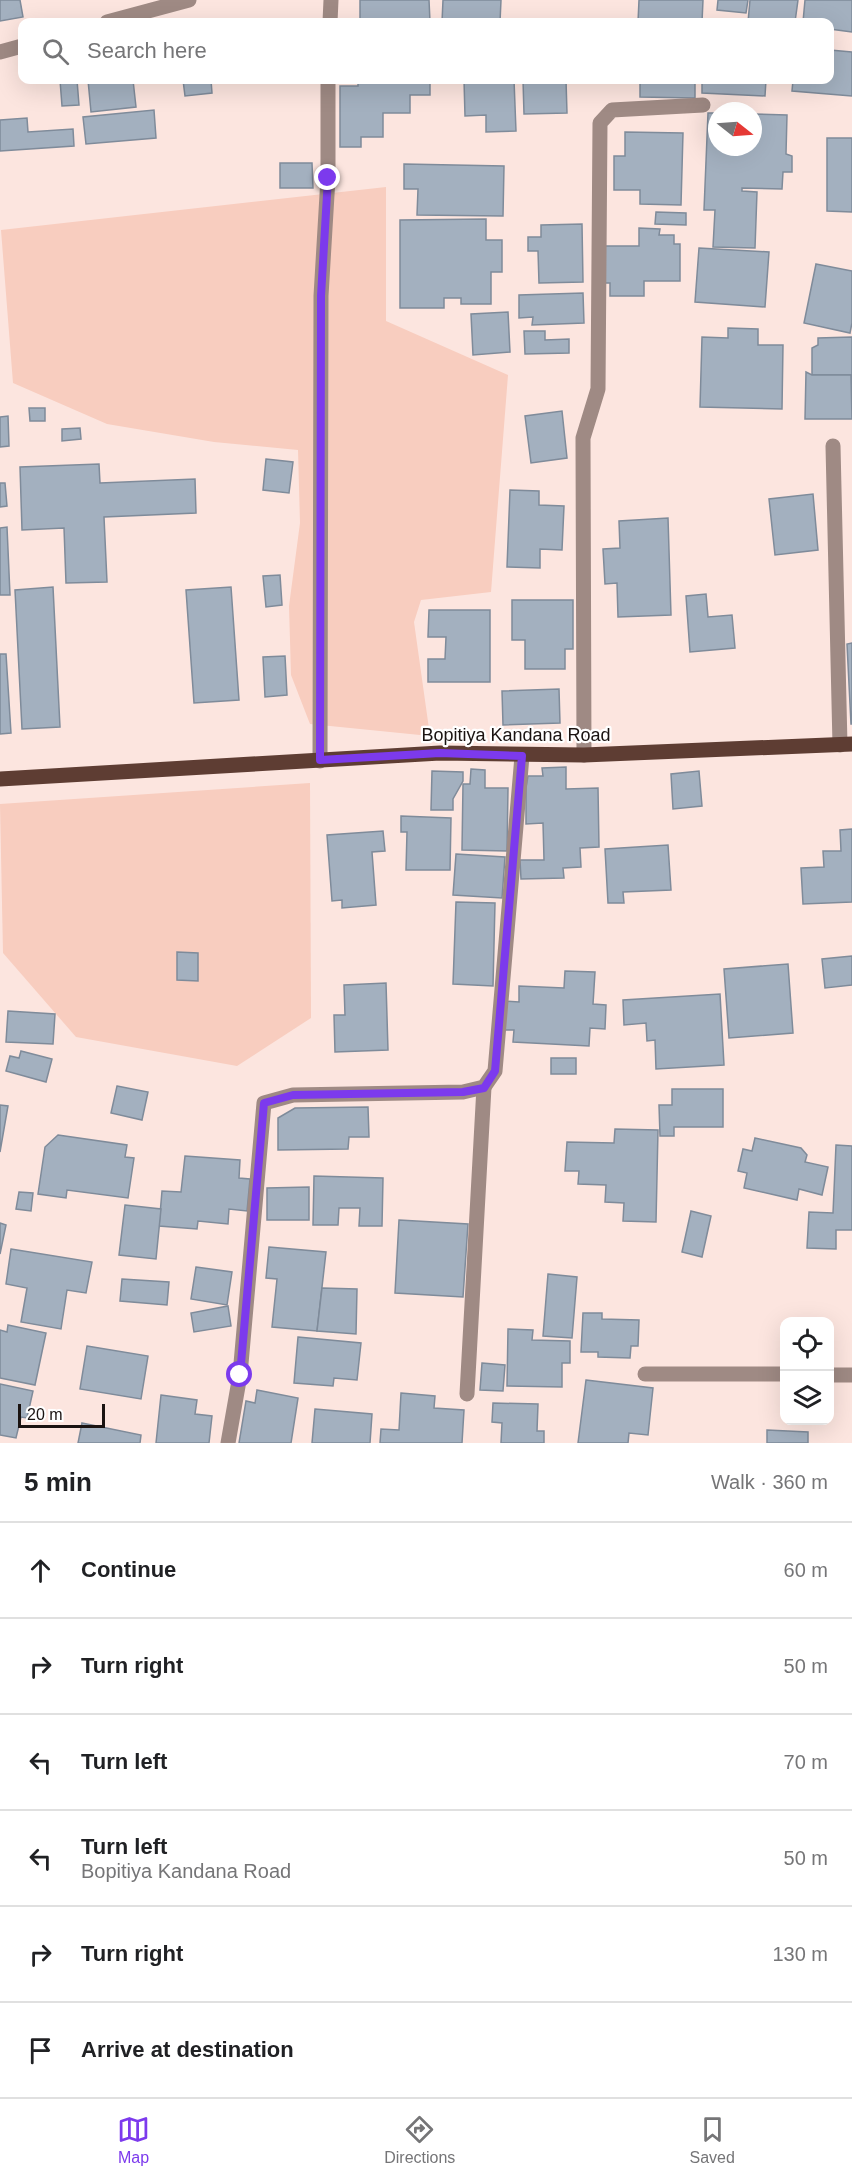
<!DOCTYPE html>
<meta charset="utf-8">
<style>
:root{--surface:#fff;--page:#f2f2f2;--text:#202124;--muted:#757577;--line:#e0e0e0;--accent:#7c3aed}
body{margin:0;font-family:Arial,sans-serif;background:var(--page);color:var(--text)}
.controls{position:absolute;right:18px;bottom:18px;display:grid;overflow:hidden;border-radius:12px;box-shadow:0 6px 24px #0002}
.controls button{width:54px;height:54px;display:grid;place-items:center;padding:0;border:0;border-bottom:2px solid var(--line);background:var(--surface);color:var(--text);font:30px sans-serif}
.compass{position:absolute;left:708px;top:102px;width:54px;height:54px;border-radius:50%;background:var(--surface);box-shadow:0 6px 24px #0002;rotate:107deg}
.scale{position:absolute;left:18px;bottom:15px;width:87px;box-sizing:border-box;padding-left:6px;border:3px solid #1a1311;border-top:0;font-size:16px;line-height:21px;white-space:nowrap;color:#1a1311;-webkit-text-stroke:4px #fff;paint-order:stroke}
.stop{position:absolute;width:18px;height:18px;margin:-14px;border:4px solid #7c3aed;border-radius:50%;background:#fff}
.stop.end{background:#7c3aed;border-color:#fff;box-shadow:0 2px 6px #0008}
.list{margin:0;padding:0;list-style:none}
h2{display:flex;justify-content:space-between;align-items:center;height:78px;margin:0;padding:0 24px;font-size:26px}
h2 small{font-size:20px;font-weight:400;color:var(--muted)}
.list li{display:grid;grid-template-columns:39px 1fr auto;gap:18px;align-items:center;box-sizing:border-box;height:96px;padding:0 24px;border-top:2px solid var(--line)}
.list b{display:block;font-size:22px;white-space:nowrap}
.list p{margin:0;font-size:20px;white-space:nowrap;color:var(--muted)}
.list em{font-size:20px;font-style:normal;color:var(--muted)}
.icon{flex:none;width:33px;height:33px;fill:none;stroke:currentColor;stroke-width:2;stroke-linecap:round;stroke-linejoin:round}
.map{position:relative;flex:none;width:852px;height:1443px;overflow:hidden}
.search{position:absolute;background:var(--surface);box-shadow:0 6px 24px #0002;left:18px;right:18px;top:18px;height:66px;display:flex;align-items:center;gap:15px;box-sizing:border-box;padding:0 21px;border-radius:12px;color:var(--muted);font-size:22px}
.sheet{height:654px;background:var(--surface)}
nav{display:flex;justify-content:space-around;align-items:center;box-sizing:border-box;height:84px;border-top:2px solid var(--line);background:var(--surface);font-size:16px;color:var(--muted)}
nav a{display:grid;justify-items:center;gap:3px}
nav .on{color:var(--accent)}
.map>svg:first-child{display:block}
</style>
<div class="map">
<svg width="852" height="1443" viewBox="0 0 852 1443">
<rect width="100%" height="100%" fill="#fce5df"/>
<!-- green -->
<g fill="#f8cdbf">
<polygon points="386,187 386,321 508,375 491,592 421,600 414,622 430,736 310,724 291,675 289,606 300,523 298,450 214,442 107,424 13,383 1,230"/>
<polygon points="310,783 311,1018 237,1066 76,1037 3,953 0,804"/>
</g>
<!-- building -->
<g fill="#a3b0bf" stroke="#7f8b9a" stroke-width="1.5">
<polygon points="0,0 20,0 23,17 0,21"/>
<polygon points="360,0 429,0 430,22 360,22"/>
<polygon points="443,0 501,0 500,22 442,22"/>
<polygon points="639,0 703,0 702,22 638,22"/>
<polygon points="718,0 748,0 746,13 717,10"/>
<polygon points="750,0 798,0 795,22 748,22"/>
<polygon points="805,0 852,0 852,32 830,29 830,22 803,22"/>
<polygon points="830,50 852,52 852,96 792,91 793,80 830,80"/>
<polygon points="60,80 77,80 79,105 62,106"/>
<polygon points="88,80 133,80 136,107 91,112"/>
<polygon points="183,80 211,80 212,93 185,96"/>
<polygon points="358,80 430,80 430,95 410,95 410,113 383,113 383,137 361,137 361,147 340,147 340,86 358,86"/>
<polygon points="464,80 514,80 516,131 486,132 486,115 465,116"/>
<polygon points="523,80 566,80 567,113 524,114"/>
<polygon points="640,80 695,80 695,98 640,97"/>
<polygon points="702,80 766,80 765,96 702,93"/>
<polygon points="154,110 156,138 86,144 83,117"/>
<polygon points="708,113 717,113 717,147 753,147 753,114 787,115 786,154 792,156 792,172 783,172 782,189 742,188 742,191 757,192 755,248 713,247 715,210 704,210"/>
<polygon points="27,118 28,132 73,129 74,146 0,151 0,120"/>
<polygon points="625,132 683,133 681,205 640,204 640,190 614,190 614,156 625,156"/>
<polygon points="827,138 852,138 852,212 827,211"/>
<polygon points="280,163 312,163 313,188 280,188"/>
<polygon points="404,164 504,166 503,216 417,215 418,189 404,189"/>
<polygon points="656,212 686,213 686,225 655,224"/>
<polygon points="486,219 486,240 502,240 502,272 491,272 491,304 461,304 461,298 444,298 444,308 400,308 400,220"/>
<polygon points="582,224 583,282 539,283 538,251 528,251 528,237 541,237 541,225"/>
<polygon points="639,228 660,229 659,235 674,235 674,244 680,244 680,281 644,281 644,296 610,296 610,283 602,283 602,246 639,246"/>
<polygon points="699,248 769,252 765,307 695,302"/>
<polygon points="816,264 852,271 852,323 850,333 804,323"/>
<polygon points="583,293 584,323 532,325 533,317 519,318 519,295"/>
<polygon points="508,312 510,352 473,355 471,314"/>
<polygon points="728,328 758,329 758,345 783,345 782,409 700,407 702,337 728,338"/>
<polygon points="524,331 545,331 545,340 569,339 569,353 525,354"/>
<polygon points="852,337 852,385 851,375 812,375 812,348 818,345 818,338"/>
<polygon points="806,372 812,375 851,375 852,419 805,419"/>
<polygon points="29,408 45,408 45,421 30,421"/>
<polygon points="562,411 567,458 531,463 525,416"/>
<polygon points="8,416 9,446 0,447 0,417"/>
<polygon points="80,428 81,439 62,441 62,429"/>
<polygon points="266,459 293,462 289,493 263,490"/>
<polygon points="99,464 100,483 195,479 196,513 104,517 107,582 66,583 64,528 22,530 20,467"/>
<polygon points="0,483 5,483 7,506 0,507"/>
<polygon points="510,490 539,491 539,505 564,506 562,550 540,549 540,568 507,567"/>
<polygon points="813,494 818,550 775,555 769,499"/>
<polygon points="668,518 671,615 618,617 617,583 605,584 603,549 620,548 619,521"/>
<polygon points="7,527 10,595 0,595 0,528"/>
<polygon points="280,575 282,605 266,607 263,576"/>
<polygon points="53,587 60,727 22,729 15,590"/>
<polygon points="231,587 239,700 194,703 186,590"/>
<polygon points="706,594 708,617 732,615 735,648 690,652 686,596"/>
<polygon points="512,600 573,600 573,649 565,649 565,669 525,669 525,640 512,640"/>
<polygon points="429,610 490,610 490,682 428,682 428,659 445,659 446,637 428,637"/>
<polygon points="852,643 852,724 851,724 847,644"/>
<polygon points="0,654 6,654 11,733 0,734"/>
<polygon points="285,656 287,695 265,697 263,657"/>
<polygon points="559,689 560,723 503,725 502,691"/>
<polygon points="566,767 566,789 598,788 599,847 580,848 581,867 563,868 564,878 521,879 520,860 544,860 543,823 526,824 526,788 528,776 543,776 542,768"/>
<polygon points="471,769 485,770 485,788 508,788 507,851 462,850 463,784 470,784"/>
<polygon points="432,771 463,772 463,781 453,799 453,810 431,810"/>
<polygon points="699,771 702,806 673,809 671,774"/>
<polygon points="401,816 451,818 450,870 406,870 407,832 401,832"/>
<polygon points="852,829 852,902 803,904 801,868 824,867 823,851 841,851 840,830"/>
<polygon points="383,831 385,851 372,852 376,905 342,908 342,900 332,901 327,835"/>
<polygon points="668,845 671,890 623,892 624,903 608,903 605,849"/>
<polygon points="456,854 505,857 502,898 453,895"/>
<polygon points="456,902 495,903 493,986 453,984"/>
<polygon points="177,952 198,953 198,981 177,980"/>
<polygon points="852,956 852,985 825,988 822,959"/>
<polygon points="788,964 793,1033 729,1038 724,969"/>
<polygon points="565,971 595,972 593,1004 606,1005 605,1029 590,1028 589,1046 513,1042 514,1030 503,1030 504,1001 519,1002 519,986 564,988"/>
<polygon points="386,983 388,1050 335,1052 334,1015 345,1015 344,985"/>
<polygon points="720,994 724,1065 656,1069 655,1040 647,1041 646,1023 624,1025 623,1000"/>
<polygon points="8,1011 55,1014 53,1044 6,1042"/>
<polygon points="21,1051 52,1059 46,1082 6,1071 10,1056 19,1058"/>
<rect x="551" y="1058" width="25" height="16"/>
<polygon points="117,1086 148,1092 142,1120 111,1113"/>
<polygon points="672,1089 723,1089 723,1127 674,1127 674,1136 660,1136 659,1105 672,1105"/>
<polygon points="0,1105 8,1106 0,1152"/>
<polygon points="368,1107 369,1137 349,1137 348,1149 278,1150 278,1118 295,1108"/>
<polygon points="615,1129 658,1130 656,1222 623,1221 624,1203 605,1202 606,1185 578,1184 579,1171 565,1171 567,1142 614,1143"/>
<polygon points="58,1135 127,1145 125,1157 134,1158 128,1198 67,1190 66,1198 38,1194 45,1147"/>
<polygon points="755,1138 801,1148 807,1155 805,1162 828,1167 822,1195 799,1189 797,1200 744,1188 747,1173 738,1171 743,1149 752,1151"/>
<polygon points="836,1145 852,1146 852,1230 836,1230 836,1249 807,1248 809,1212 833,1213"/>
<polygon points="185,1156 240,1160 239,1178 250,1179 247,1211 229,1209 228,1224 198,1221 197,1229 159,1226 162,1191 181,1192"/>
<polygon points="314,1176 383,1178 382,1226 359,1226 360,1208 339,1208 338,1225 313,1225"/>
<polygon points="309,1187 309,1220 267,1220 267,1188"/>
<polygon points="19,1192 33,1193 31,1211 16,1209"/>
<polygon points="125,1205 161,1209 156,1259 119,1255"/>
<polygon points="691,1211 711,1216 702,1257 682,1252"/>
<polygon points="399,1220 468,1224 463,1297 395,1293"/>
<polygon points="0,1223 6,1225 0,1254"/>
<polygon points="269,1247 326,1252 317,1331 272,1327 277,1279 266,1278"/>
<polygon points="11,1249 92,1262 86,1293 67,1290 61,1329 21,1322 27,1288 6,1284"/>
<polygon points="196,1267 232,1272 227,1305 191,1299"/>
<polygon points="548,1274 577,1277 572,1338 543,1336"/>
<polygon points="122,1279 169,1282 167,1305 120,1301"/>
<polygon points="322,1288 357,1289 356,1334 317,1331"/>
<polygon points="228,1306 231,1326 194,1332 191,1313"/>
<polygon points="583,1313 602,1313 602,1319 639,1320 638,1346 631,1346 630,1358 598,1357 598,1352 581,1352"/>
<polygon points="8,1325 46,1333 35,1385 0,1378 0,1330 7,1332"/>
<polygon points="508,1329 533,1330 532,1340 570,1341 570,1363 562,1363 562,1387 507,1386"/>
<polygon points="298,1337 361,1343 357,1380 334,1378 333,1386 294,1383"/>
<polygon points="87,1346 148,1356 141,1399 80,1389"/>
<polygon points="482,1363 505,1365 503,1391 480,1390"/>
<polygon points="586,1380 653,1388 648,1435 629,1433 628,1443 578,1443"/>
<polygon points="0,1384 33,1391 27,1418 21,1417 16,1438 0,1435"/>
<polygon points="257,1390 298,1398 291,1443 239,1443 246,1401 255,1403"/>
<polygon points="401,1393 435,1396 434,1408 464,1410 462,1443 380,1443 381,1429 399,1430"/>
<polygon points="161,1395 197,1400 195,1414 212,1416 209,1443 156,1443"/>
<polygon points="493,1403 538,1404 537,1431 544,1431 544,1443 501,1443 502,1423 492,1422"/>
<polygon points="315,1409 372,1414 370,1443 312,1443"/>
<polygon points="82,1423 141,1435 140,1443 78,1443"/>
<polygon points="767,1430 808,1432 808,1443 767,1443"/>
</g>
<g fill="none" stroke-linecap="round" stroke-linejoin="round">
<!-- minor -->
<g stroke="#9f8a84" stroke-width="15">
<polyline points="107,22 189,0"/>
<polyline points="330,22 331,0"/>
<polyline points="0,52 22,46"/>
<polyline points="833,446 840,745"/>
<polyline points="584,755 583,438 598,389 600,123 612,110 703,105"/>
<polyline points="320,761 321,296 328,178 328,80"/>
<polyline points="645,1374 784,1374"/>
<polyline points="830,1375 852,1375"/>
<polyline points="467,1394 484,1087"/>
<polyline points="228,1443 240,1375 264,1103 293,1095 463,1092 484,1087 495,1071 522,756"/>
</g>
<!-- major -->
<polyline stroke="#5e3d33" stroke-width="15" points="0,779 440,753 584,755 852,744"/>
</g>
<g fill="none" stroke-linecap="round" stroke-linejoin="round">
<!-- route -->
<polyline stroke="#7c3aed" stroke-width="8" points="240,1375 264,1103 293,1095 463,1092 484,1088 495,1071 522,756 440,753 320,760 321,296 328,178"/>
</g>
<g text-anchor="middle" stroke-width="4.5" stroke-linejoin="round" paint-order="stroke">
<!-- street labels -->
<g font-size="18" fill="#1a1311" stroke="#fff">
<text x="516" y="741">Bopitiya Kandana Road</text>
</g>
</g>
</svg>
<div class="controls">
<button><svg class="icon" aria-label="locate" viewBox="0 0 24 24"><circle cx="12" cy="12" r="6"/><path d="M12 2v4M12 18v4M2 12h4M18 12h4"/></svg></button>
<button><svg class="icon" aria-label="layers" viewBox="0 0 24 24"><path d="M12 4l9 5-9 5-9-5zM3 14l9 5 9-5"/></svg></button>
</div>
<svg class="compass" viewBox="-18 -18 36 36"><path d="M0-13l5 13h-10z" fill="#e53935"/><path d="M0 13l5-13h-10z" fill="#757577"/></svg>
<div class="scale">20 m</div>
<div class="stop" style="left:240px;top:1375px"></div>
<div class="stop end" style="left:328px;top:178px"></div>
<div class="search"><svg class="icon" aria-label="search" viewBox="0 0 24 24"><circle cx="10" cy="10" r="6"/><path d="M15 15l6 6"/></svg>Search here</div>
</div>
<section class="sheet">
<h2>5 min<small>Walk · 360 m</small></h2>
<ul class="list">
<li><svg class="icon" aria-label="ahead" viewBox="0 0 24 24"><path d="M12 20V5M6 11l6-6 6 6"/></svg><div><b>Continue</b></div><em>60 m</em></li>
<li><svg class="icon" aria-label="right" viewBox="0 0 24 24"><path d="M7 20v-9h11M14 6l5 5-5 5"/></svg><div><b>Turn right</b></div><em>50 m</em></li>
<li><svg class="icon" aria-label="left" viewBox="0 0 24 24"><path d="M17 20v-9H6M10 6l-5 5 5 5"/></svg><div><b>Turn left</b></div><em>70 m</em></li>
<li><svg class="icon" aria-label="left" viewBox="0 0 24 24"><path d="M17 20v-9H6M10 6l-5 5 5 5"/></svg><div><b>Turn left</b><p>Bopitiya Kandana Road</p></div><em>50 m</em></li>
<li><svg class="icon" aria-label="right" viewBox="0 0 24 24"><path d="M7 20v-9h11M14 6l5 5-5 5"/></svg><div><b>Turn right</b></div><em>130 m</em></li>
<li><svg class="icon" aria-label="arrive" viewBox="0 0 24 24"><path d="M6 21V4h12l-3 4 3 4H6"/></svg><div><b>Arrive at destination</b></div></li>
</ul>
</section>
<nav>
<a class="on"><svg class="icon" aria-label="map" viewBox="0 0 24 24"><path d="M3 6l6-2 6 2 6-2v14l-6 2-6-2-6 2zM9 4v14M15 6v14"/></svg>Map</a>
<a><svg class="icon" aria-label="directions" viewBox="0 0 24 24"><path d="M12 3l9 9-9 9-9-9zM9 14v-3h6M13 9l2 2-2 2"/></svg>Directions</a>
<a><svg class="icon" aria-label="saved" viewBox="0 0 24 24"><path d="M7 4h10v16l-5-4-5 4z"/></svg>Saved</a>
</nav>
